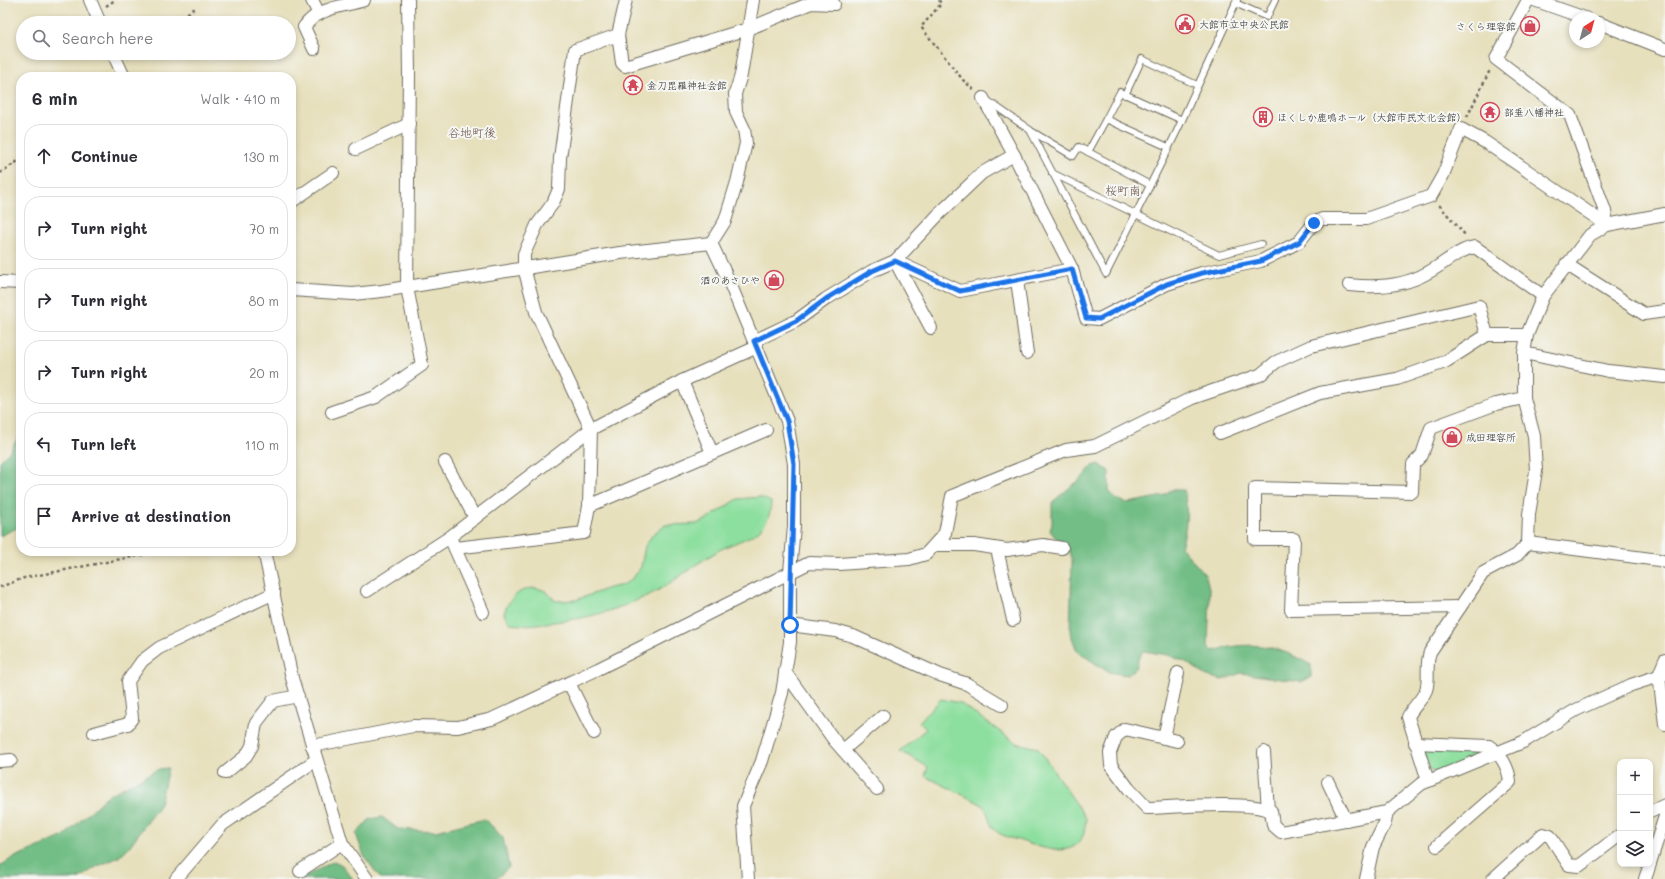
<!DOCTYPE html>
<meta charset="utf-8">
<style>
:root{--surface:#fff;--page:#f2f2f3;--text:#2b2b33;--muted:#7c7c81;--line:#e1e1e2}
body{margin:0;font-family:Mali,"Klee One",sans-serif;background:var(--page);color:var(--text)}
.controls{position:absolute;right:12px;bottom:12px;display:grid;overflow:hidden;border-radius:8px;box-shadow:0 2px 6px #0003}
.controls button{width:36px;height:36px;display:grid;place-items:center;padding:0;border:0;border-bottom:1px solid var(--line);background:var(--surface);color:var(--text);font:20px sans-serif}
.compass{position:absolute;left:1569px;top:12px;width:36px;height:36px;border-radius:50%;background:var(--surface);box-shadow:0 2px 6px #0003;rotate:36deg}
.stop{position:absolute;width:12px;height:12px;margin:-9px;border:3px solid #1a73e8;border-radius:50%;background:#fff}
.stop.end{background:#1a73e8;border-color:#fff;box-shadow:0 1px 4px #0008}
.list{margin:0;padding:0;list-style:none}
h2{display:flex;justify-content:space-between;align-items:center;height:52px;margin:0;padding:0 16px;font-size:17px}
h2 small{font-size:13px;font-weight:400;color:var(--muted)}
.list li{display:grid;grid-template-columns:26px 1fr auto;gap:12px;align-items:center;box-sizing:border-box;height:64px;margin:0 8px 8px;padding:0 8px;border:1px solid var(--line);border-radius:16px}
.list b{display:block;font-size:15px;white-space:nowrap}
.list em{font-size:13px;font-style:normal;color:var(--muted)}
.icon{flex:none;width:22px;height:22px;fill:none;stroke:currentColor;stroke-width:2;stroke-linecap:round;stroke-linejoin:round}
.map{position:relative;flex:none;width:1665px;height:879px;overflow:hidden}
.search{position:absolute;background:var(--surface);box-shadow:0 2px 6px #0003;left:16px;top:16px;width:280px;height:44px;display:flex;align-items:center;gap:10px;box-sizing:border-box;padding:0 14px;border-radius:22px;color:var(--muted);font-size:15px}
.panel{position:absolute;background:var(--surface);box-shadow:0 2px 6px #0003;left:16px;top:72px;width:280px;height:484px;border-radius:16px}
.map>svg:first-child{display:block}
</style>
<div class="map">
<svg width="1665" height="879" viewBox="0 0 1665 879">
<rect width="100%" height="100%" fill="#f6f6f2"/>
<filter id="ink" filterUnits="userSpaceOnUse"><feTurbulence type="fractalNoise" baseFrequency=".025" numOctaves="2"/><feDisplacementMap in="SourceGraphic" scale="8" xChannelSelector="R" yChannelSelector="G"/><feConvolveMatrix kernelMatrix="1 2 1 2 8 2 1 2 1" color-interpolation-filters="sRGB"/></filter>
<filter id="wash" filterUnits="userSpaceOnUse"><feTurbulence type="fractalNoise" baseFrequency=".012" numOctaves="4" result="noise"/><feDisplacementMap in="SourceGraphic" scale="16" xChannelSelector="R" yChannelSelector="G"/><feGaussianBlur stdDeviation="0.9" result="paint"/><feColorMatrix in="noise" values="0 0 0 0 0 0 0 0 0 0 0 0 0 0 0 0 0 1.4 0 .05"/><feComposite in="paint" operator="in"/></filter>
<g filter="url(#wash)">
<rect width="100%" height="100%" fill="#e7e0bd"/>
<!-- green -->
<g fill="#8ddf9f" stroke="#5c8565">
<path d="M760 497 771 502C770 540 738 537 713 554 691 567 672 584 649 595 618 610 586 619 553 622 538 624 526 626 511 624L504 614C508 597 525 583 543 590 548 592 552 597 555 601L576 600 609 588 623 585 633 578 641 567 645 546 653 534 665 525 695 524 702 522 738 499Z"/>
<path d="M941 699 960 703 1016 743 1038 748 1086 818C1085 823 1085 829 1084 833 1076 861 1038 847 1021 841 1012 838 999 836 993 828 987 820 991 814 981 804L925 776 928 767 900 751 926 729 919 722Z"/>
<polygon points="1422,748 1475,749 1476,758 1436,774 1430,770"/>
</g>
<!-- forest -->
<g fill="#72be86" stroke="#4e7458">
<polygon points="21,433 21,526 0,536 0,461 10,451"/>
<path d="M1099 464 1109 471V491L1116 499 1128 503 1163 496 1171 490H1184C1188 510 1187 528 1181 547L1206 576 1210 592 1208 647 1213 651C1252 640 1276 645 1311 665V677L1301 682 1241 673 1222 680 1207 676 1186 662 1168 655 1143 651 1139 657 1136 668 1128 675 1108 672 1077 651 1070 632 1072 560 1067 545 1056 538 1050 531 1052 523V504L1057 498 1083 477 1092 466Z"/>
<polygon points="168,768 160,804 129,847 119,857 96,867 78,879 0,879 0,866 13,858 64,836 107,796 159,769"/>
<polygon points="382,817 398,829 436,831 485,819 503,838 509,867 496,879 381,879 364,856 356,834 370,819"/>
<polygon points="334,861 342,865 353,879 301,879"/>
</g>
</g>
<g filter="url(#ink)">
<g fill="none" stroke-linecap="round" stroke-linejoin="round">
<defs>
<g id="lane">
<polyline points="1235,3 1267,17 1275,0"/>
<polyline points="1125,95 1142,59 1197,85"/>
<polyline points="988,101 1030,130 1106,274 1177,131 1237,0"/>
<polyline points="1106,119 1120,92 1182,120"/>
<polyline points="1031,131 1073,156 1079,147 1150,185"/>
<polyline points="1088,152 1106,119 1168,147"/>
<polyline points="1052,173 1219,255 1261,244"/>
</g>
<g id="street">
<polyline points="90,0 100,23"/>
<polyline points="312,0 319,14"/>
<polyline points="1528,0 1496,59 1570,115 1605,211 1607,225"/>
<polyline points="1534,0 1585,18"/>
<polyline points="1599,23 1665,49"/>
<polyline points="618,35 622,63 625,66 748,29 811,3 834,4"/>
<path d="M314 49 304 27C318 7 343 7 364 0"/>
<polyline points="113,53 124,77"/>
<polyline points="983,98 1014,155 1072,269 1086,318 1099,319 1167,284 1202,273 1261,261 1299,242 1314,223 1322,219 1366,219 1431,196 1443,175 1461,129 1485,142 1607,225"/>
<polyline points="356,149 409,124"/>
<polyline points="291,202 333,173"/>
<polyline points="711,243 729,281 787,421 794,464 794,526 790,572 790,642 782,693 762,761 743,806 748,879"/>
<polyline points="711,243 725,221 737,182 746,143 744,129 736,112 735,94 741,75 753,0"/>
<polyline points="895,261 960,291 1072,269"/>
<polyline points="895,261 931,328"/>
<polyline points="1566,264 1644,314 1665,311"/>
<polyline points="1017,280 1027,353"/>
<polyline points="0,282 21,283"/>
<path d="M1349 285C1376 288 1403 287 1427 273 1443 265 1457 250 1475 247L1543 296"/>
<polyline points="291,290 353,294 382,291 620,253 711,243"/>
<polyline points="754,341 796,321 826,299 872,271 895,261 939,214 982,173 1014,155"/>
<polyline points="1524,353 1608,371 1665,377"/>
<polyline points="682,381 712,453"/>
<polyline points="332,412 376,397 422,365 407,287 409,74 408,0"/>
<polyline points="1220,433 1320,393 1397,379 1445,362 1487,335"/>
<polyline points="445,462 475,518"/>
<polyline points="589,506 766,430"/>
<polyline points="452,542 483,612"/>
<polyline points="1528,543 1659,560 1665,562"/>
<polyline points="935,545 974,545 1007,550 1043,545 1062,548"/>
<polyline points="455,548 584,533 589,506 591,429 536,312 524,268 524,254 537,225 553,203 559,189 560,158 575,50 618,35 626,0"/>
<polyline points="997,549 1013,620"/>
<polyline points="264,551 292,678 342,843 367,879"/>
<polyline points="367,591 450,537 591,429 682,381 757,347"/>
<polyline points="1460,607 1291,610 1294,539 1255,539 1255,488 1412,492 1413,464 1422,455 1431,428 1496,404 1524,398"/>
<polyline points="790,625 835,631 853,636 940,675 967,684 1002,705"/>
<polyline points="1665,660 1659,675 1665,724"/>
<polyline points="785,672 834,740 877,789"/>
<polyline points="569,683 594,733"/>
<polyline points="94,733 128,724 132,718 128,681 142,661 159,648 274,593"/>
<polyline points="1164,738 1178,673"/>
<path d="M1177 741 1125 729 1116 737 1110 753 1111 765 1129 789 1147 808C1176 807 1248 800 1271 811L1273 825 1281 832 1387 812 1421 784 1523 742 1576 710 1631 685 1665 674"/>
<path d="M1415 743 1489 746C1501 754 1509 768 1510 782L1437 846"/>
<polyline points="312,746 413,726 458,727 492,719 598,669 809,563 839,564 909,559 926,554 945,533 952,496 1066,450 1095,446 1192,398 1260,375 1276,362 1311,346 1479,306 1487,335 1527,335"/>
<polyline points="843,750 883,716"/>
<polyline points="1264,752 1268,810"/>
<polyline points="0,761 11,760"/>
<polyline points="225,773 246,756 252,746 256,723 273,701 298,696"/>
<path d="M1428 781 1408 717C1412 708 1422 700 1426 690 1430 679 1425 666 1430 652L1483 573 1517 555 1528 543 1529 514 1536 471 1534 436 1524 398V353L1527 335 1543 296 1590 235 1607 225 1665 214"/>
<polyline points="1328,782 1346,820"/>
<polyline points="1650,812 1665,805"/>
<polyline points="1650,863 1665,816"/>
<polyline points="300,871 342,843"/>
<polyline points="176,879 222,825 316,760"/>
<polyline points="1366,879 1373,847 1385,823 1387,812"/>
<polyline points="1493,879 1543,834 1550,836 1569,865 1579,866 1620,835"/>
<polyline points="1645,879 1650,864"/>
</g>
</defs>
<!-- lane casing -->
<use href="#lane" stroke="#6d6a5e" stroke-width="8"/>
<!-- street casing -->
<use href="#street" stroke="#6d6a5e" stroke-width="14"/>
<!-- path -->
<g stroke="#6d6a5e" stroke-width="2.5" stroke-dasharray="3 3" stroke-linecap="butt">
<polyline points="939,0 941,4 921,27 963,80 974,90"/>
<polyline points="106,6 115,0"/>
<polyline points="172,23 197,7"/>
<polyline points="128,58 133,53"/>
<polyline points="1467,117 1490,70"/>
<polyline points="0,173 21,159"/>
<polyline points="1439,205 1466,236"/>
<polyline points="0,587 24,578 162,551"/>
</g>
<!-- lane -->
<use href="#lane" stroke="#fff" stroke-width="6"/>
<!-- street -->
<use href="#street" stroke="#fff" stroke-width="12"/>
</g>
</g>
<g fill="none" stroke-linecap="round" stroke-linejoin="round" filter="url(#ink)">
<!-- route -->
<polyline stroke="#1a73e8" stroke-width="5" points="790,625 794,464 787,421 754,341 796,321 826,299 872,271 895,261 960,291 1072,269 1086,318 1099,319 1167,284 1202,273 1261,261 1299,242 1314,223"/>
</g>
<!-- icons -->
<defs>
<symbol id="civic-ring" viewBox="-11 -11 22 22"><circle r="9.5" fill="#f6f6f2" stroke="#d1495b" stroke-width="1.5"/><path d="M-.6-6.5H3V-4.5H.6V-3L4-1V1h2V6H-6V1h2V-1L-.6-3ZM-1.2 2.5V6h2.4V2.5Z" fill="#d1495b"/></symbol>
<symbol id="shop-ring" viewBox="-11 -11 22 22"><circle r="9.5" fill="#f6f6f2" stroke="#d1495b" stroke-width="1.5"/><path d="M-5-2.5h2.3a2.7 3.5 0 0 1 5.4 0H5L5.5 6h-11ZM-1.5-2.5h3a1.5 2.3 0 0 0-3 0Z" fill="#d1495b"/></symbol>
<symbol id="temple-ring" viewBox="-11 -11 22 22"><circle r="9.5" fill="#f6f6f2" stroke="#d1495b" stroke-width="1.5"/><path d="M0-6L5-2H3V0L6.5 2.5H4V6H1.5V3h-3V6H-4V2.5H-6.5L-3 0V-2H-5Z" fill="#d1495b"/></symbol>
<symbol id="building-ring" viewBox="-11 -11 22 22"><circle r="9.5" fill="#f6f6f2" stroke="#d1495b" stroke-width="1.5"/><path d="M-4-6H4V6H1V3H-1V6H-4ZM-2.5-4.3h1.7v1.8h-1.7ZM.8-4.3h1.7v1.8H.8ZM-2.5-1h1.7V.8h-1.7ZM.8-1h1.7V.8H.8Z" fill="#d1495b"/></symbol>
</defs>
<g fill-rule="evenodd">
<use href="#civic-ring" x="1174" y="13" width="22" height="22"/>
<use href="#shop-ring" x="1519" y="15" width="22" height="22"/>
<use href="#temple-ring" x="622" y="74" width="22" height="22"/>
<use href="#temple-ring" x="1479" y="101" width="22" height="22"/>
<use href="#building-ring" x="1252" y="106" width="22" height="22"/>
<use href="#shop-ring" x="763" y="269" width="22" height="22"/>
<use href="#shop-ring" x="1441" y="426" width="22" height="22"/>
</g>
<g text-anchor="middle" stroke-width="4" stroke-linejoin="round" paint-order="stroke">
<!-- poi labels -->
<g font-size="10" fill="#2b2b2b" stroke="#f6f6f2" text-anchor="start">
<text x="1199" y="28">大館市立中央公民館</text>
<text x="1516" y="30" text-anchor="end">さくら理容館</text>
<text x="647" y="89">金刀毘羅神社会館</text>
<text x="1504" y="116">部垂八幡神社</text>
<text x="1277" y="121">ほくしか鹿鳴ホール（大館市民文化会館）</text>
<text x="760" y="284" text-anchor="end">酒のあさひや</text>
<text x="1466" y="441">成田理容所</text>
</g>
<!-- quarter labels -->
<g font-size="12" fill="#685148" stroke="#f6f6f2">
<text x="472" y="137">谷地町後</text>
<text x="1123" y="195">桜町南</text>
</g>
</g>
</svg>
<div class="controls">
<button>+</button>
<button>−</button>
<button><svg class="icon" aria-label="layers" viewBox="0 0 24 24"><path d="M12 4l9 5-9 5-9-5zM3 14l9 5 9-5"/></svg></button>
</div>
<svg class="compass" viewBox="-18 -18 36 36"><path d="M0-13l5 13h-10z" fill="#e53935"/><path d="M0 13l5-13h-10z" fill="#7c7c81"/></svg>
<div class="stop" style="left:790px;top:625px"></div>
<div class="stop end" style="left:1314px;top:223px"></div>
<div class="search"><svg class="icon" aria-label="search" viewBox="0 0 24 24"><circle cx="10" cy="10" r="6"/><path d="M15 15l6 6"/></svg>Search here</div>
<section class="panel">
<h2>6 min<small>Walk · 410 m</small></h2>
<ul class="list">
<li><svg class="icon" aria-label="ahead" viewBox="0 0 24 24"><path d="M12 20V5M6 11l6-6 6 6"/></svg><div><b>Continue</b></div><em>130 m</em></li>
<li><svg class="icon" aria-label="right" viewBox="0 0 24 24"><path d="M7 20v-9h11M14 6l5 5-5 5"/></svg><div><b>Turn right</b></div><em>70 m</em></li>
<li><svg class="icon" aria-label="right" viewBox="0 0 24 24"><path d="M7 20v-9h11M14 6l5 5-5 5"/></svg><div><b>Turn right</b></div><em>80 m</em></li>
<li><svg class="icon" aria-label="right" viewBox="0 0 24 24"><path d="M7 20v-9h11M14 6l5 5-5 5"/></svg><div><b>Turn right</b></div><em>20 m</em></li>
<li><svg class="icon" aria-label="left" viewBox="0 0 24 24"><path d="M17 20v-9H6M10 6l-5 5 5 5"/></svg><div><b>Turn left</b></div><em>110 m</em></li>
<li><svg class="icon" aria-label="arrive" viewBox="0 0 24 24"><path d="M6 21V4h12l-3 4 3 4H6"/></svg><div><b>Arrive at destination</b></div></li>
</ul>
</section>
</div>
